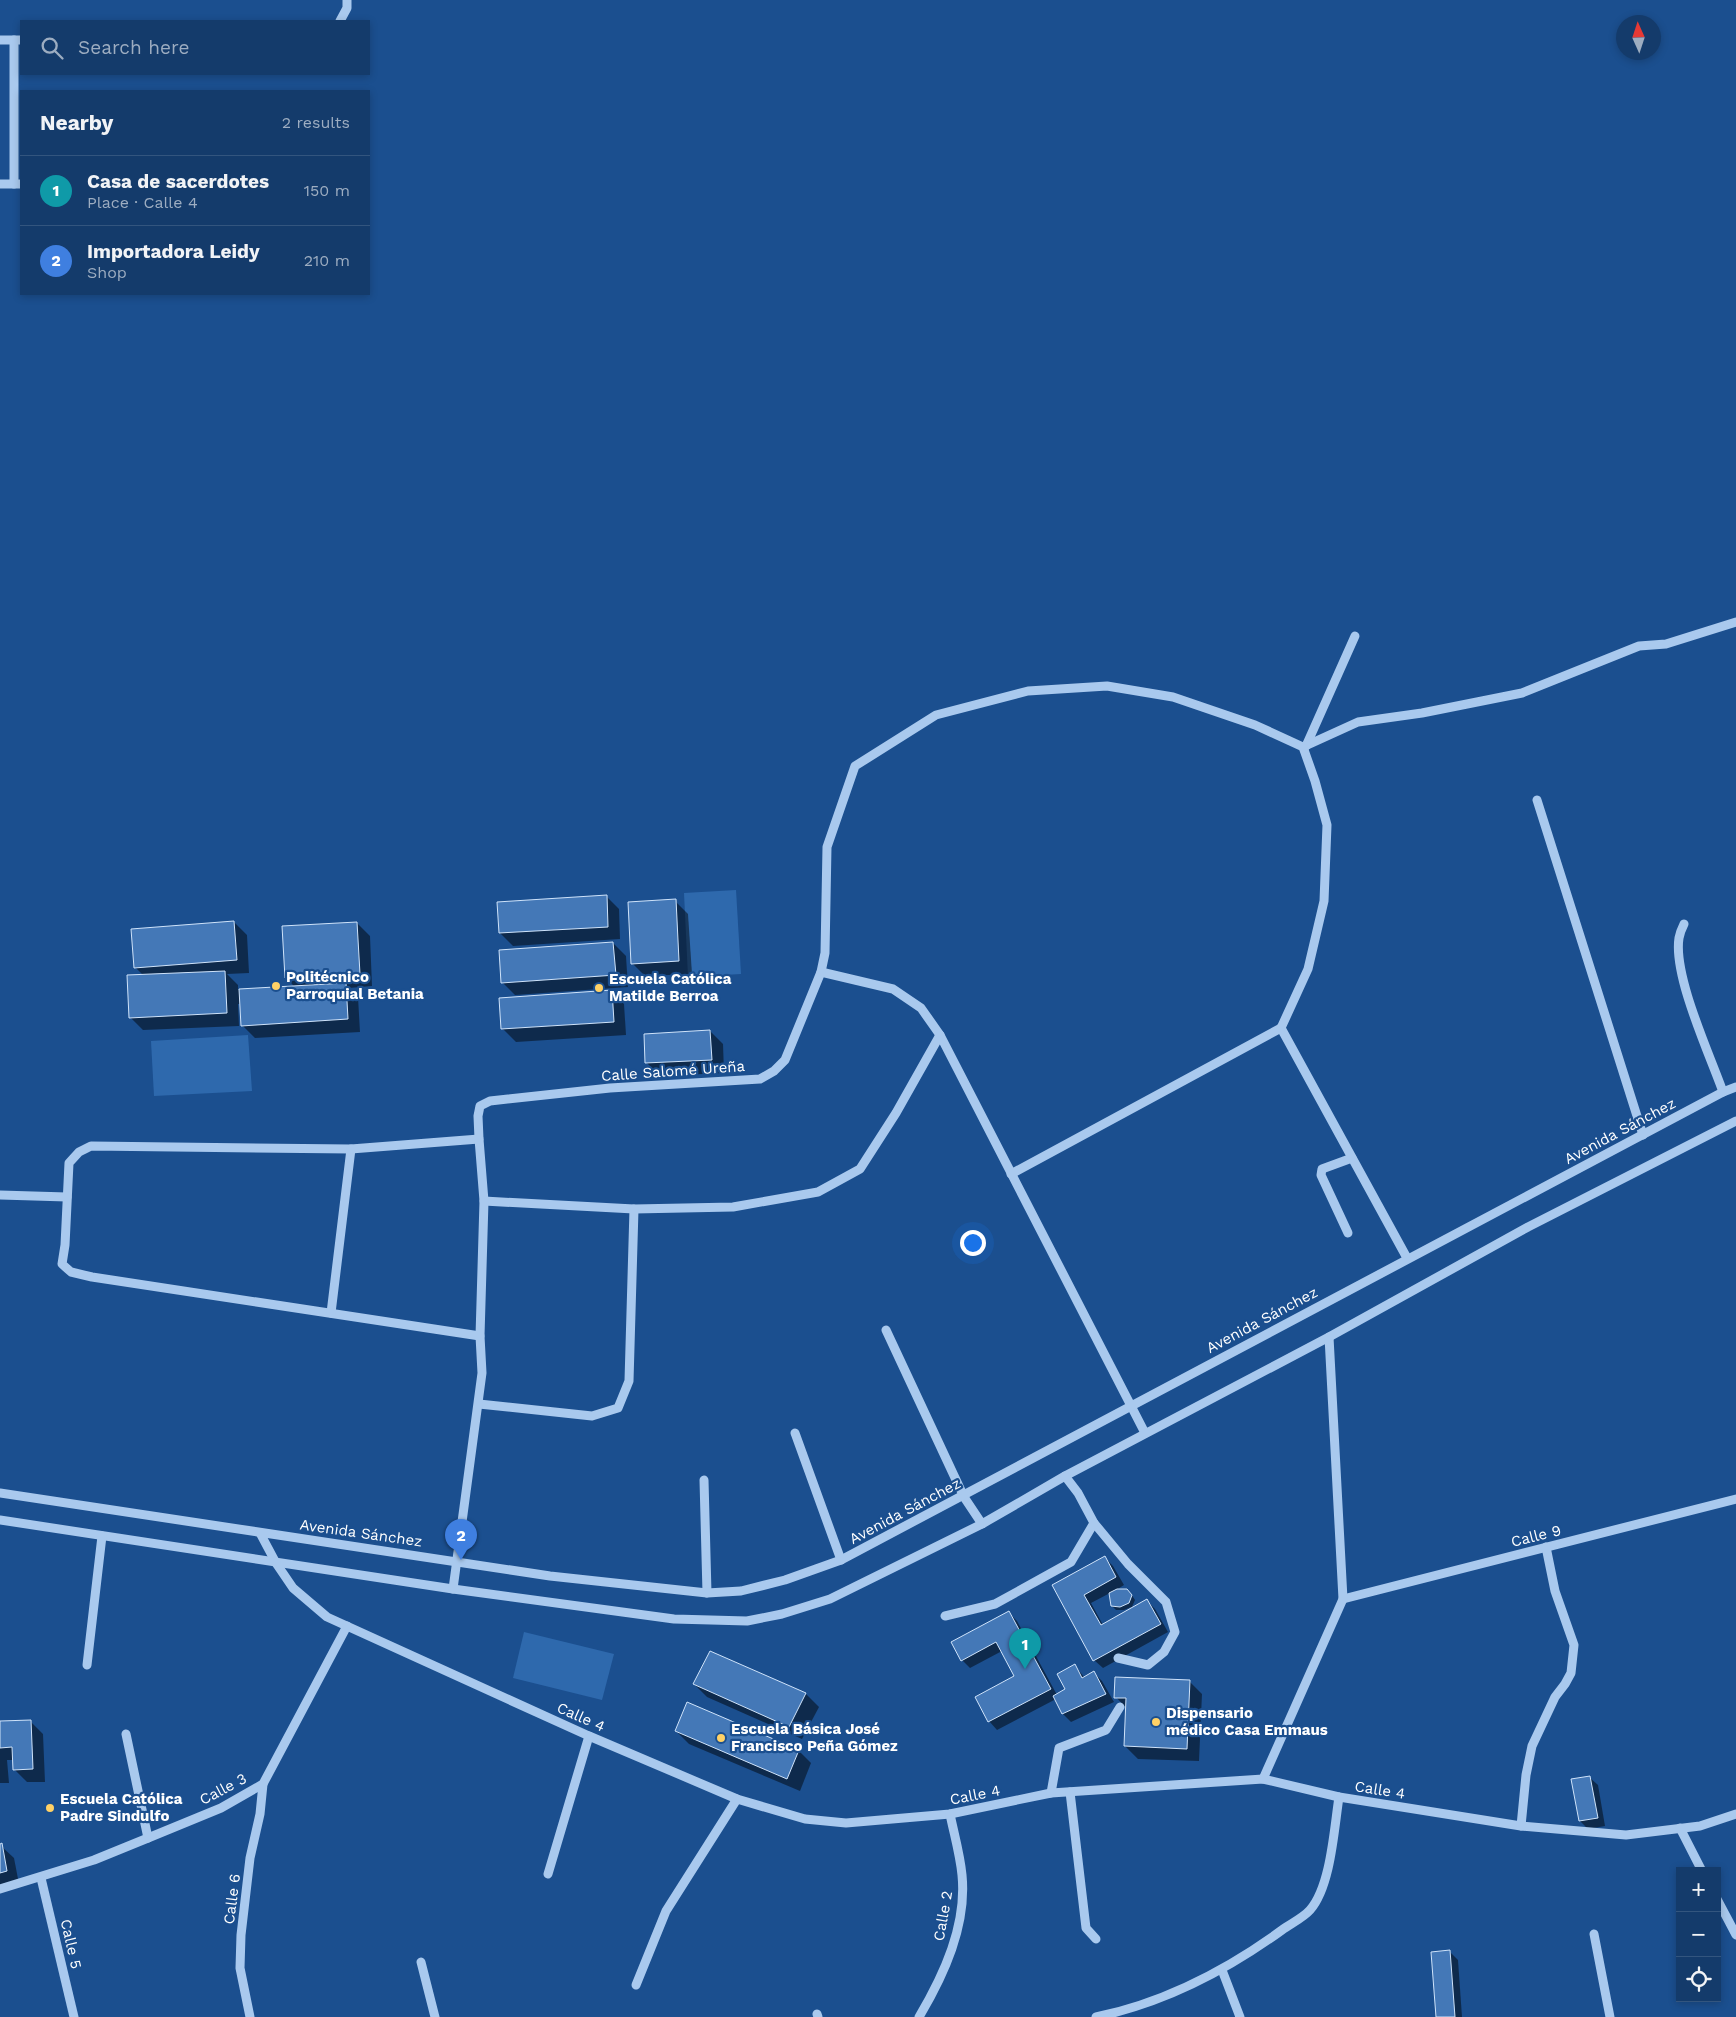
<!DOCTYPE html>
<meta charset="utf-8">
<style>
:root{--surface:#143b6b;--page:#214673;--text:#f1f3f6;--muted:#9dadc1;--line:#33557e;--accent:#8c9099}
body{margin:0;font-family:"Work Sans",sans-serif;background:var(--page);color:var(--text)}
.controls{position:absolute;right:15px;bottom:15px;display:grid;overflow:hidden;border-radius:0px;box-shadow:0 2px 8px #0003}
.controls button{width:45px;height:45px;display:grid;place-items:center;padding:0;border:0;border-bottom:1px solid var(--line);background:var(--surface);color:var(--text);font:25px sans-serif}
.compass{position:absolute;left:1616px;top:15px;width:45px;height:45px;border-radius:50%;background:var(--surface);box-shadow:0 2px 8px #0003;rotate:357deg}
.you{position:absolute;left:972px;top:1242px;width:18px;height:18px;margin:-12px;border:4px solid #fff;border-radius:50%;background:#1a73e8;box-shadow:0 0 0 8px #1a73e833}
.badge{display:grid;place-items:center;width:32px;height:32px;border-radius:50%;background:var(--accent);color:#fff;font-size:16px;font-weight:700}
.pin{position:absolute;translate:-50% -41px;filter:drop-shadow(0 1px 2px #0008)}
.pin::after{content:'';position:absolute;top:26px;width:18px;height:15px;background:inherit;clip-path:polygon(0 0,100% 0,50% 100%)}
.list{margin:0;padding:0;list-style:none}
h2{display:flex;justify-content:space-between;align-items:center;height:65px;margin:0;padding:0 20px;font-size:21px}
h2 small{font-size:16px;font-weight:400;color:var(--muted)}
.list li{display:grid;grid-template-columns:32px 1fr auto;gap:15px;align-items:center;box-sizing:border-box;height:70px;padding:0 20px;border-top:1px solid var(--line)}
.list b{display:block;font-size:19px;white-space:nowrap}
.list p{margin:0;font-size:16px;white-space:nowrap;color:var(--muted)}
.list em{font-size:16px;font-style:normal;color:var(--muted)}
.icon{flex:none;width:28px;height:28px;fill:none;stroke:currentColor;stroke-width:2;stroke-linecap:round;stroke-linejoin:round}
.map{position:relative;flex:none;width:1736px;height:2017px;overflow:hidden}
.search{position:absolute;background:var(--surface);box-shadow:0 2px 8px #0003;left:20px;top:20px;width:350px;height:55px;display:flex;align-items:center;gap:12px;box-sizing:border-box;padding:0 18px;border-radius:0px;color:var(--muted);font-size:19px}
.panel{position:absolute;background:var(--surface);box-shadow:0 2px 8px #0003;left:20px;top:90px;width:350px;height:205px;border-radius:0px}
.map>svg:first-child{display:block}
</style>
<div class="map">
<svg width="1736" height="2017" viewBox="0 0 1736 2017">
<rect width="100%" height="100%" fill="#1b4f8f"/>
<!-- pitch -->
<g fill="#2e69ad">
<polygon points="736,890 741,974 688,977 684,893"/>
<polygon points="248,1035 252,1091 154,1096 151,1041"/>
<polygon points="524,1632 614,1654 602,1700 513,1678"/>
</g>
<!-- shadow -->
<g fill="#0007">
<polygon points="606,896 619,909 620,939 513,946 500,933"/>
<polygon points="675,901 688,914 692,974 645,976 632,963"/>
<polygon points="234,922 247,935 249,973 227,974 238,985 238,990 295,987 286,978 357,923 370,936 372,986 349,988 358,997 360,1032 255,1038 242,1025 241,1004 238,1004 239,1026 143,1030 130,1017 144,976 135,967"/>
<polygon points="613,943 626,956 628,987 515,995 502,982"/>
<polygon points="611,991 624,1004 626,1035 516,1042 503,1029"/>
<polygon points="710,1031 723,1044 724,1073 660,1076 647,1063 645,1035"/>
<polygon points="1104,1557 1113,1566 1124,1585 1116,1590 1131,1594 1135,1600 1131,1609 1131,1607 1124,1610 1116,1610 1112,1606 1110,1593 1091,1603 1103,1625 1147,1601 1155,1609 1168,1632 1103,1668 1094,1660 1053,1586"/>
<polygon points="1009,1613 1017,1621 1057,1695 1067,1690 1075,1666 1085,1678 1094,1673 1102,1681 1114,1702 1071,1722 1063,1714 1056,1699 997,1730 989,1721 1016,1677 1002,1651 970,1668 962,1660"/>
<polygon points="710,1653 806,1694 819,1707 802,1739 707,1697 694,1684"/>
<polygon points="1189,1681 1202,1694 1199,1761 1138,1759 1125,1746 1126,1708 1116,1697"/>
<polygon points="30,1721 43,1734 45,1782 27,1782 14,1769 14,1760 7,1760 9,1783 0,1783 0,1722"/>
<polygon points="676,1731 799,1751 811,1763 800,1791 689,1744"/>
<polygon points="1589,1777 1598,1785 1605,1826 1588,1829 1580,1821"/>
<polygon points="0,1845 14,1858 19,1884 0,1888"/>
<polygon points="1450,1952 1458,1960 1462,2017 1437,2017"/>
</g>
<!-- building -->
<g fill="#4478b7" stroke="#cfe3fa">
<polygon points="607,895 608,927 499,933 497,902"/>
<polygon points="676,899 679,961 631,964 628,902"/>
<polygon points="234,921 237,960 134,968 131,929"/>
<polygon points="357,922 360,974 285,978 282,926"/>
<polygon points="613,942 616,975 501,983 499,950"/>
<polygon points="225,971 227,1013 129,1018 127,975"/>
<polygon points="346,983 348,1019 241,1026 239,989"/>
<polygon points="612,990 614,1022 501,1029 499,998"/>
<polygon points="710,1030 712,1060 645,1063 644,1034"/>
<polygon points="1105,1556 1116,1577 1084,1595 1101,1625 1147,1599 1161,1624 1093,1661 1052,1585"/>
<polygon points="1117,1589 1127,1589 1132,1595 1129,1603 1120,1607 1111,1606 1109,1593"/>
<polygon points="1009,1611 1051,1689 988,1722 975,1697 1014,1676 996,1642 961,1661 951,1642"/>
<polygon points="710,1651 806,1693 789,1727 693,1684"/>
<polygon points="1075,1664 1082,1678 1094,1671 1106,1694 1062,1714 1053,1696 1065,1689 1057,1674"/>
<polygon points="1115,1677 1190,1680 1187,1749 1124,1746 1126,1698 1114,1698"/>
<polygon points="687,1702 799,1750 787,1779 675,1731"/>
<polygon points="31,1720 33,1769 13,1770 12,1747 0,1748 0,1721"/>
<polygon points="1590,1776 1598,1818 1579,1821 1571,1779"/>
<polygon points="2,1843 7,1871 0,1873 0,1844"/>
<polygon points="1450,1950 1455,2017 1436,2017 1431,1952"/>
</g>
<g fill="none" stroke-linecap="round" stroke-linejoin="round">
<!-- minor -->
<g stroke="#a9c9ee" stroke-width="9">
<polyline points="340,21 347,8 347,0"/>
<polyline points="0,40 21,40"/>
<polyline points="0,184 21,184"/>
<polyline points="14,184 14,40"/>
<polyline points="1306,746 1355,636"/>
<polyline points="1303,747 1358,722 1422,713 1522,693 1639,646 1666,644 1736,622"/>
<polyline points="1537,800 1643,1135"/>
<path d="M1684 924C1682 928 1680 933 1679 938 1673 976 1710 1055 1723 1092"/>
<polyline points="821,972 893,989 921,1008 940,1035 1145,1433"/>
<polyline points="1281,1028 1407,1258"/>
<polyline points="351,1149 91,1146 79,1152 69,1163 65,1245 62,1264 71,1272 92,1277 480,1336"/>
<polyline points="1011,1174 1281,1028"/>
<polyline points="0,1195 67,1197"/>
<polyline points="484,1201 634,1209 733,1207 818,1192 860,1169 896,1113 940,1035"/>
<polyline points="1348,1233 1321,1175 1322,1169 1352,1158"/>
<polyline points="331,1313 351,1149 479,1139"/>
<polyline points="886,1330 964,1497 982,1524"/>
<polyline points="479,1404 592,1416 618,1408 629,1381 634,1209"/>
<polyline points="795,1433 841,1560"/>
<polyline points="704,1480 707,1593"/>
<polyline points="0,1493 550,1576 707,1593 741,1591 785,1580 841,1560 1723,1092 1736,1087"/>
<polyline points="0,1520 453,1589 674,1619 747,1621 782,1614 830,1599 982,1524 1065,1476 1329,1337 1528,1227 1736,1121"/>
<polyline points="1094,1523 1128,1564 1166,1602 1175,1632 1164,1652 1148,1665 1118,1658"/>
<polyline points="260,1533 276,1563 293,1588 327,1617 589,1736 737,1799 805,1819 846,1823 950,1814 1051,1793 1263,1779 1339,1797 1521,1826 1626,1835 1700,1826 1736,1814"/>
<polyline points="453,1589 482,1373 480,1336 484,1201 479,1139 478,1116 480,1106 490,1101 610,1088 760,1079 774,1071 785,1060 821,972 825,953 827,847 855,766 936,715 1028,691 1107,686 1173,697 1255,725 1303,747 1315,781 1327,825 1324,901 1308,969 1281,1028"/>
<polyline points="1343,1599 1736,1499"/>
<polyline points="945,1616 995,1604 1071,1562 1094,1523 1078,1493 1065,1476"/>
<polyline points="87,1665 102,1536"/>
<polyline points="126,1734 148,1838"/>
<polyline points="1263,1779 1343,1599 1329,1337"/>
<polyline points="1070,1792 1086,1928 1096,1939"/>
<polyline points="1051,1793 1059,1748 1106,1730 1120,1707"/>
<polyline points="1521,1826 1526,1775 1532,1746 1555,1697 1565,1684 1571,1673 1574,1645 1555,1591 1546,1547"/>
<polyline points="1680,1828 1702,1871"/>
<polyline points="548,1874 589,1736"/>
<polyline points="41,1878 74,2017"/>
<polyline points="0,1889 94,1860 148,1838 221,1808 263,1784 347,1626"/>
<polyline points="1717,1899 1736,1935"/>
<polyline points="1594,1934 1610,2017"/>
<polyline points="421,1962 435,2017"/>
<polyline points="1222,1970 1240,2017"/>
<polyline points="636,1985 666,1911 737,1799"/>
<polyline points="817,2014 818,2017"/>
<polyline points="250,2017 240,1968 241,1935 250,1858 260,1814 263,1784"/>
<path d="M919 2017C944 1975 967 1925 962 1875 960 1854 954 1834 950 1814"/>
<path d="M1096 2017C1163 2003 1227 1970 1282 1930 1290 1924 1303 1918 1310 1910 1331 1886 1334 1829 1339 1797"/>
</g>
</g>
<!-- markers -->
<g fill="#ffd166" stroke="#1b4f8f" stroke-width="2">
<circle cx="276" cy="986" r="5"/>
<circle cx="599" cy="988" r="5"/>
<circle cx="1156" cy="1722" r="5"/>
<circle cx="721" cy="1738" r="5"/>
<circle cx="50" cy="1808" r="5"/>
</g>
<g text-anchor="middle" stroke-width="4.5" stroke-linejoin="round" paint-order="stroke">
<!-- poi labels -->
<g font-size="15" font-weight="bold" fill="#fff" stroke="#1b4f8f" text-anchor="start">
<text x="286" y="982">Politécnico<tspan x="286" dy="17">Parroquial Betania</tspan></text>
<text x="609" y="984">Escuela Católica<tspan x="609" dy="17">Matilde Berroa</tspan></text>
<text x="1166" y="1718">Dispensario<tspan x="1166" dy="17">médico Casa Emmaus</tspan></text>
<text x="731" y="1734">Escuela Básica José<tspan x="731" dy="17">Francisco Peña Gómez</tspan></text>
<text x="60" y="1804">Escuela Católica<tspan x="60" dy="17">Padre Sindulfo</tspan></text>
</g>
<!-- street labels -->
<g font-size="15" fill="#fff" stroke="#1b4f8f">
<text transform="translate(673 1071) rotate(-4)" y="5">Calle Salomé Ureña</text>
<text transform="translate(1620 1131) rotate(-28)" y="5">Avenida Sánchez</text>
<text transform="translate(1262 1320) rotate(-28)" y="5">Avenida Sánchez</text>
<text transform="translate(905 1511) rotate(-28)" y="5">Avenida Sánchez</text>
<text transform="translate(361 1533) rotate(8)" y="5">Avenida Sánchez</text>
<text transform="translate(1536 1536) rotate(-14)" y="5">Calle 9</text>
<text transform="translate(581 1717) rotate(24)" y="5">Calle 4</text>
<text transform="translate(223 1789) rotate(-28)" y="5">Calle 3</text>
<text transform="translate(1380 1790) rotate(9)" y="5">Calle 4</text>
<text transform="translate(975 1795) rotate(-11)" y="5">Calle 4</text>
<text transform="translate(232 1899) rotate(-83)" y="5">Calle 6</text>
<text transform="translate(943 1916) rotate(-80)" y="5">Calle 2</text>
<text transform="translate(71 1944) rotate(77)" y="5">Calle 5</text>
</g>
</g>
</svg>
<div class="controls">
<button>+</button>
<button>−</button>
<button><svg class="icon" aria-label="locate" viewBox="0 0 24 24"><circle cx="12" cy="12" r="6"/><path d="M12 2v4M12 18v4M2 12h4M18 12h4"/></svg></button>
</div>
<svg class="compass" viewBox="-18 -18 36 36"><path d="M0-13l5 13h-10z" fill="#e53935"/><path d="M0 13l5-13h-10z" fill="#9dadc1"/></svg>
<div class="you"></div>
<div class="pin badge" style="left:1025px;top:1669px;background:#0f9aa8">1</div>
<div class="pin badge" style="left:461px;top:1560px;background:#3f7fe0">2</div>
<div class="search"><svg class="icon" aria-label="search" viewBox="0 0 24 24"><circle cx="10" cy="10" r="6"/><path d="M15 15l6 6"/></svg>Search here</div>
<section class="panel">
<h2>Nearby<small>2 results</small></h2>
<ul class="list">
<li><span class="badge" style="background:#0f9aa8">1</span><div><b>Casa de sacerdotes</b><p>Place · Calle 4</p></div><em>150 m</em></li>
<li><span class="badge" style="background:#3f7fe0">2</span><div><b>Importadora Leidy</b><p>Shop</p></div><em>210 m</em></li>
</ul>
</section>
</div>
